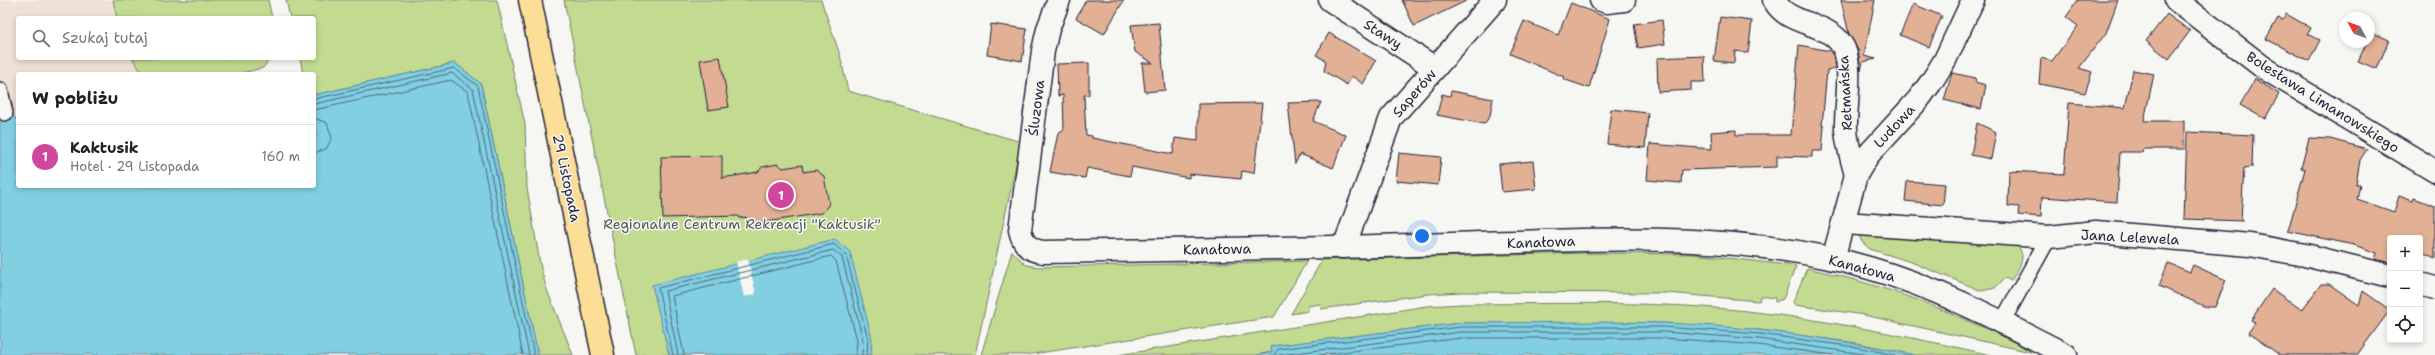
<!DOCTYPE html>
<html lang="pl">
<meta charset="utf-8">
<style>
:root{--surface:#fff;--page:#f2f2f2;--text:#202124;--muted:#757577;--line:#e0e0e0;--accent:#1f6fb2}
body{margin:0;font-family:"Shantell Sans",sans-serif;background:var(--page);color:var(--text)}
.controls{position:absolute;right:12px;bottom:12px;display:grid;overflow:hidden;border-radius:4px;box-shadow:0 2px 6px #0003}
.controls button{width:36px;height:36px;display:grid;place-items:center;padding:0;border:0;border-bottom:1px solid var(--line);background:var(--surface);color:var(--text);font:20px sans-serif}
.compass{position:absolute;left:2339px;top:12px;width:36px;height:36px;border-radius:50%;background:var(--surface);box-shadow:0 2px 6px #0003;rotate:311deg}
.you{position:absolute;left:1422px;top:236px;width:14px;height:14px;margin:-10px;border:3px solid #fff;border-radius:50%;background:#1a73e8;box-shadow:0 0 0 6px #1a73e833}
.badge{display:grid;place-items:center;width:26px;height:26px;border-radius:50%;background:var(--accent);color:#fff;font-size:13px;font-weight:700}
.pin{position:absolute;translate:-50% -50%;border:2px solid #fff;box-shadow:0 1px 4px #0006}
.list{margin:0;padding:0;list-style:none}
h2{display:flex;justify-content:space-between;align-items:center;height:52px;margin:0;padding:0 16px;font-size:17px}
h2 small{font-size:13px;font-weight:400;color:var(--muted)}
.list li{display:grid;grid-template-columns:26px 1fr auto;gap:12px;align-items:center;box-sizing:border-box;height:64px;padding:0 16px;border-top:1px solid var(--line)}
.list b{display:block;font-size:15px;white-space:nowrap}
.list p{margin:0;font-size:13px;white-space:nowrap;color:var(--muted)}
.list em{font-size:13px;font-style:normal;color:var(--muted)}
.icon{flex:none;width:22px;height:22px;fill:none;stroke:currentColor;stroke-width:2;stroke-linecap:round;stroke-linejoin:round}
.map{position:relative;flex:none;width:2435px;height:355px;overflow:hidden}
.search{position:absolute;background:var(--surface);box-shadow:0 2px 6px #0003;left:16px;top:16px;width:300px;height:44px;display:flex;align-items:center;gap:10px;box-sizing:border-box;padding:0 14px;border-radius:4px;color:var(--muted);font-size:15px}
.panel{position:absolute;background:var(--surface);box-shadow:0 2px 6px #0003;left:16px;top:72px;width:300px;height:116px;border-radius:4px}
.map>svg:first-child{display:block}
</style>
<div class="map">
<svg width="2435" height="355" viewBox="0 0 2435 355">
<rect width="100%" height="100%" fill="#f6f6f2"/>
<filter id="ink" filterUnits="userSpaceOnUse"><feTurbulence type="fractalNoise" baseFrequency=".025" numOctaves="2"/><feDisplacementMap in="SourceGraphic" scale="8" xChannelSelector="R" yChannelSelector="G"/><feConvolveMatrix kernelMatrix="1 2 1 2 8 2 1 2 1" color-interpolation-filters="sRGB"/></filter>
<g filter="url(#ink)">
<!-- built -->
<polygon fill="#f0e1d6" points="0,0 113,0 117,18 18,18 18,58 132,58 143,74 18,74 18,122 10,111 0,110"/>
<!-- green -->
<g fill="#c2db91" stroke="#727e66">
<polygon points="113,0 268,0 272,18 117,18"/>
<polygon points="286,0 497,0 525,124 527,188 541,269 547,290 573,355 538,355 481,84 455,63 314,95 314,74 303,74 300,58 314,58 314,18 290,18"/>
<polygon points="564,0 821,0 840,55 848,91 1021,142 975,355 636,355"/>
<polygon points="132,58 270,58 263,68 237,74 143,74"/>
<path d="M1858 233 2015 244C2029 255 2019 268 2011 281L2005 278 1995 288 1982 291 1911 262 1870 249 1862 242Z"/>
<polygon points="1012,251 1026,265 1040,267 1307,261 1274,317 1026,355 981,355"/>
<polygon points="1587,253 1694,254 1796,266 1783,299 1775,302 1775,298 1760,296 1759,301 1667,293 1462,292 1428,294 1321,309 1320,304 1308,306 1308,311 1291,314 1322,260"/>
<path d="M1807 268C1866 281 1922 299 1977 325 1995 333 2015 341 2031 352L1864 315 1795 305 1793 302Z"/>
<path d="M1462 304C1529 304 1597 302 1665 305 1775 309 1884 331 1991 355H1915L1857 343 1760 330 1663 323H1461L1272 346V352L1257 355H1118L1427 306Z"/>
</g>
<!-- water -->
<g fill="#82cfe2" stroke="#5c8a9f">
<polygon points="455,63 481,84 538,355 0,355 0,110 10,111 18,122 18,186 314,186 314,138 317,137 314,124 314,95"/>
<polygon points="835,239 850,252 872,339 871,355 669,355 652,285"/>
<path d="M1461 323C1528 323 1596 321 1663 323 1748 326 1832 338 1915 355H1257L1272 352 1271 346Z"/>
</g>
<!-- pier -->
<polygon fill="#f6f6f2" points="748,259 756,294 744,297 736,262"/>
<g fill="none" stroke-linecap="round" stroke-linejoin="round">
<!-- shore -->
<g stroke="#48677e" stroke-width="1">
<polyline points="314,99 454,68 478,86 534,355"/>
<polyline points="314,104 452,73 473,89 529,355"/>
<polyline points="314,110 451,80 468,92 523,355"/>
<polyline points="314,118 327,123 332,138 326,149 314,153"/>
<polyline points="673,355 658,288 834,244 846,255 868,339 867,355"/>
<polyline points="678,355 665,291 833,250 842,257 863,340 862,355"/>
<polyline points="684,355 672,296 831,256 836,261 857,340 856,355"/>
<polyline points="1274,355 1278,349 1461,327 1663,327 1760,334 1856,347 1895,355"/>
<polyline points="1280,355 1461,332 1663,332 1759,339 1870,355"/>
<polyline points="1319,355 1462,338 1663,338 1758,345 1833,355"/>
</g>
</g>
<!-- building -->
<g fill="#e2b094" stroke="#22223b">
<polygon points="1086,0 1124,0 1104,34 1076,18"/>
<polygon points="1402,0 1468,0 1414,26"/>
<polygon points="1841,0 1875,0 1864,56 1876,59 1863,62 1861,71 1858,50 1849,34"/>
<polygon points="2078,0 2118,0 2106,33 2079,68 2092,72 2085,93 2039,84 2041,58 2052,61 2078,26 2066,17"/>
<polygon points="1571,3 1610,19 1589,88 1563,79 1564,77 1510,54 1524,21 1558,35"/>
<polygon points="1913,4 1942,16 1929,47 1900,35"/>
<polygon points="2167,14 2190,31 2169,59 2146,41"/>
<polygon points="2286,14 2311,28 2308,34 2320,40 2309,61 2266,39 2278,18 2283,20"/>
<polygon points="1720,17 1752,21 1748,53 1735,51 1734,63 1714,61"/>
<polygon points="1662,20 1665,44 1638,48 1634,24"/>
<polygon points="1159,23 1165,90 1145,92 1142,63 1153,63 1135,52 1131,25"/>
<polygon points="991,24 1027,29 1022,61 987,55"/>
<polygon points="2371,32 2389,40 2377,69 2358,61 2367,42 2369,42"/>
<polygon points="1329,33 1376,61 1363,84 1352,76 1347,85 1324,71 1326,61 1316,55"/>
<polygon points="1799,45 1830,51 1834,57 1835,68 1827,70 1822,126 1824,126 1822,151 1812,151 1812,157 1777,156 1777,167 1682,170 1681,183 1647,180 1650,144 1712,149 1711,132 1736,130 1736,135 1791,135"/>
<polygon points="1704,56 1705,82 1691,82 1691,90 1658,92 1657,58"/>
<polygon points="720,57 729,107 708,110 700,60"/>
<polygon points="1089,63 1089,95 1084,95 1086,135 1092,136 1092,138 1173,154 1175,138 1198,141 1198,104 1262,103 1254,173 1242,171 1241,179 1189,174 1189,178 1132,167 1130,176 1087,168 1085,178 1050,172 1058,133 1064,129 1063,95 1058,96 1057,64"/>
<polygon points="2133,70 2154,74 2144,121 2184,121 2184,149 2143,149 2142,152 2120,152 2117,202 2042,197 2041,217 2018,215 2019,207 2008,206 2009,171 2064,174 2069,103 2125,108"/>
<polygon points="1952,73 1976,78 1975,82 1986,85 1981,109 1944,100"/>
<polygon points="2255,79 2279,94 2265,119 2240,105"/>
<polygon points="1451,91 1493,99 1490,116 1484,124 1437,115 1442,94 1450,96"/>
<polygon points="1321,102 1313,121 1346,135 1333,168 1300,154 1295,164 1288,103"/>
<polygon points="1611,109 1648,113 1645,148 1607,144"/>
<polygon points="1977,123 1996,132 1991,159 1971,155"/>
<polygon points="2187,132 2253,135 2252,167 2244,168 2241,220 2243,221 2184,219"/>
<polygon points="2309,138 2330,139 2367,149 2360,160 2356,184 2360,184 2357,199 2394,212 2399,196 2413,201 2414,198 2435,206 2435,258 2420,251 2420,238 2390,238 2390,263 2375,259 2377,253 2354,245 2288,231 2305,169 2301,168"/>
<polygon points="1399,153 1441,157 1438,185 1396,181"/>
<polygon points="722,156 722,178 758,172 762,167 778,164 783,168 802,165 803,172 816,170 824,176 829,204 822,213 747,225 746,217 739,218 738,216 663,218 661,157"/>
<polygon points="1533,161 1536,189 1502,192 1499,164"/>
<polygon points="1907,181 1945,184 1943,205 1905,201"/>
<polygon points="2168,263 2190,272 2193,265 2226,280 2215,307 2206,307 2159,286"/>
<polygon points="2321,284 2329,284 2359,305 2363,291 2390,310 2357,355 2280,355 2248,333 2255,323 2251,320 2272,289 2302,310"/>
</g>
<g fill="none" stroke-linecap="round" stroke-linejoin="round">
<defs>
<g id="lane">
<polyline points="0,90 5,113"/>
<polyline points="2002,322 2049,237"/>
</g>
<g id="street">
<path d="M1059 0 1048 29 1043 51 1020 230C1023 244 1029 250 1043 252 1180 250 1316 248 1452 244 1591 240 1734 229 1869 268 1939 288 2002 322 2066 355"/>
<polyline points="1330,0 1435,68"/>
<polyline points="1601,0 1607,2 1624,0"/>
<path d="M1774 0C1788 27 1826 20 1842 45 1854 63 1845 107 1846 130 1847 145 1852 160 1856 175"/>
<polyline points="2176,0 2264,68 2435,171"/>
<polyline points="1844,223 2049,237 2096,232 2250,245 2305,255 2390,276"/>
<polyline points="1344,247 1391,118 1495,0"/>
<polyline points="1833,259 1856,175 1868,155 1918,100 1932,81 1945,60 1973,0"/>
<polyline points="2420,284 2435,288"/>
</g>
<polyline id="primary" points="530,0 603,355"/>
</defs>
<!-- lane casing -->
<use href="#lane" stroke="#22223b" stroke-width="18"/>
<!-- street casing -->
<use href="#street" stroke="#22223b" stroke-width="25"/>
<!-- primary casing -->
<use href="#primary" stroke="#22223b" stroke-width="25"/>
<!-- lane -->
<use href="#lane" stroke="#f6f6f2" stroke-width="15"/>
<!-- street -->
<use href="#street" stroke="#f6f6f2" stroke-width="22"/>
<!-- primary -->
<use href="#primary" stroke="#fdde96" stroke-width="22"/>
</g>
</g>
<g text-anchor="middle" stroke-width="3" stroke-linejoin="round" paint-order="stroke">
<!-- street labels -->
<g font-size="14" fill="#22223b" stroke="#f6f6f2">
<text transform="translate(1383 34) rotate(33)" y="5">Stawy</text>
<text transform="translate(1414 93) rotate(-49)" y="5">Saperów</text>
<text transform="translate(1845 93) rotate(-93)" y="5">Retmańska</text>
<text transform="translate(2323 102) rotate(32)" y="5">Bolesława Limanowskiego</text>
<text transform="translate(1036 108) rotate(-83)" y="5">Śluzowa</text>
<text transform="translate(1894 126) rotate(-47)" y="5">Ludowa</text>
<text transform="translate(567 178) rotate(78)" y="5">29 Listopada</text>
<text transform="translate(2130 237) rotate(3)" y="5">Jana Lelewela</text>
<text transform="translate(1541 242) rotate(-2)" y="5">Kanałowa</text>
<text transform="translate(1217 249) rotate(-1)" y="5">Kanałowa</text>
<text transform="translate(1862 268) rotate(15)" y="5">Kanałowa</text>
</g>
<!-- park labels -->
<g font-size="14" fill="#525a55" stroke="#f6f6f2">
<text x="742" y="229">Regionalne Centrum Rekreacji "Kaktusik"</text>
</g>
</g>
</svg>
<div class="controls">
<button>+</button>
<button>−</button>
<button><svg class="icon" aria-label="locate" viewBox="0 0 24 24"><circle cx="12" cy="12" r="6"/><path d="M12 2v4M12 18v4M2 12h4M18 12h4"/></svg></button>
</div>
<svg class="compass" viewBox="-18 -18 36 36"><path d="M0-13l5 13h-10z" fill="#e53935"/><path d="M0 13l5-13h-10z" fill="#757577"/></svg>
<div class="you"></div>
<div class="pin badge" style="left:781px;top:195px;background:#d1479c">1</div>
<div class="search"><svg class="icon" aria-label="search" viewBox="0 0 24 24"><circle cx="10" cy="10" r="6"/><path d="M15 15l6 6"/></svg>Szukaj tutaj</div>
<section class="panel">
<h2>W pobliżu<small></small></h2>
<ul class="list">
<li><span class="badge" style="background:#d1479c">1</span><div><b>Kaktusik</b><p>Hotel · 29 Listopada</p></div><em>160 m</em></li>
</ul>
</section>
</div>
